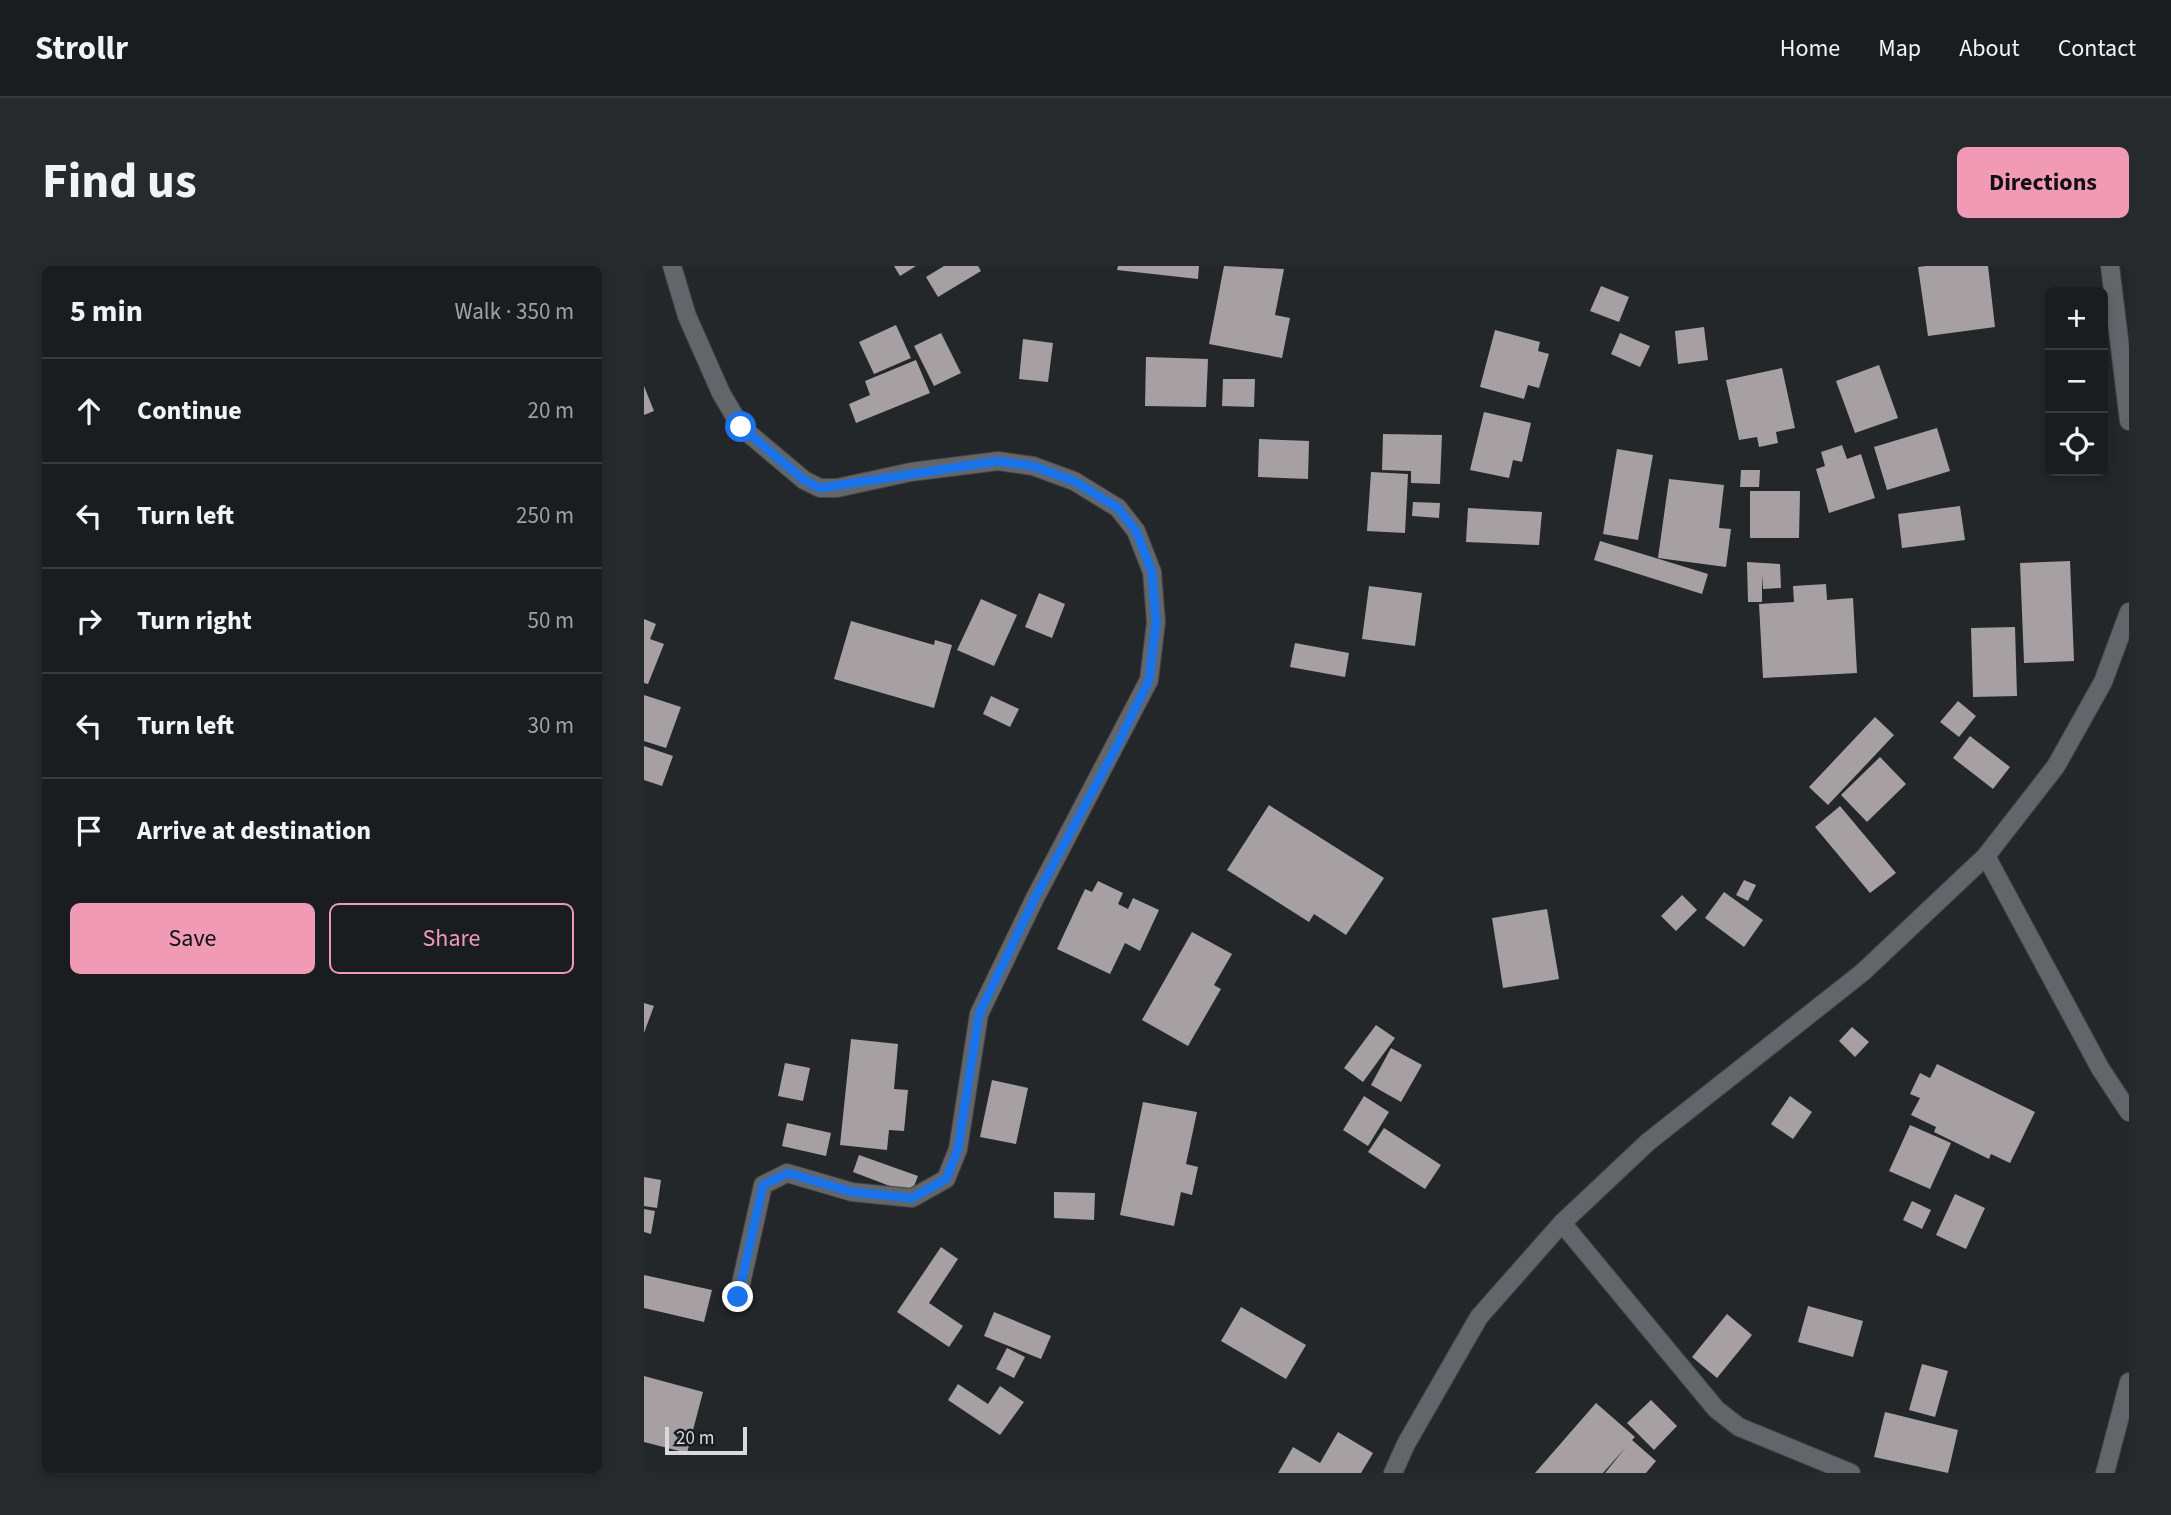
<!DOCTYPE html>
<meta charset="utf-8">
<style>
:root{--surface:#1a1d20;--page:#272a2d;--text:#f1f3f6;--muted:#9fa2a5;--line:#383b3e;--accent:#f09ab5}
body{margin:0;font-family:"Source Sans 3",sans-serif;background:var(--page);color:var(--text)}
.controls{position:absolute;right:21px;top:21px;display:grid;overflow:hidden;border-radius:10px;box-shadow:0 4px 10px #0003}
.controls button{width:63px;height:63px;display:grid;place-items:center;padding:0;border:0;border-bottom:2px solid var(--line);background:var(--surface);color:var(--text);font:35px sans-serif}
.scale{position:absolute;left:21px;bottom:18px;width:82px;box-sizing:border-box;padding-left:7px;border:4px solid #d8dbdd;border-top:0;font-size:19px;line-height:24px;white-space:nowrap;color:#d8dbdd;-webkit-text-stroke:5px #191d21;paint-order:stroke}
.stop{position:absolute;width:21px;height:21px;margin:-16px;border:5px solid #1a73e8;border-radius:50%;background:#fff}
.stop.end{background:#1a73e8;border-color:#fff;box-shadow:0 2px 7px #0008}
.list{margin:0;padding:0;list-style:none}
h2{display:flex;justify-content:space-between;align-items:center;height:91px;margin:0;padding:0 28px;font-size:30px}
h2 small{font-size:23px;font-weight:400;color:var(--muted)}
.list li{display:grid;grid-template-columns:46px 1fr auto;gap:21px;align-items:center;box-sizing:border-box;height:105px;padding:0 28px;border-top:2px solid var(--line)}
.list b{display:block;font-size:26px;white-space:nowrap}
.list em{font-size:23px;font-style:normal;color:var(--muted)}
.actions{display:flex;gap:14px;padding:21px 28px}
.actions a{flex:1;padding:16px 0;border:2px solid var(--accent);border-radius:10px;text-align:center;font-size:24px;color:var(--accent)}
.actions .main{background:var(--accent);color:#111}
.icon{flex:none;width:38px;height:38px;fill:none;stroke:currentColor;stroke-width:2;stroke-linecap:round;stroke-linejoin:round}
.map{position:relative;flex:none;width:1485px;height:1207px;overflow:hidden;border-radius:10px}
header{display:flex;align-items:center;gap:42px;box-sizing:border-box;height:98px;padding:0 35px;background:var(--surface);border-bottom:2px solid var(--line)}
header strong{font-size:33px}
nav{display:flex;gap:38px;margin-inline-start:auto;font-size:24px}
.intro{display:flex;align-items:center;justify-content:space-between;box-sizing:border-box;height:168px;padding:0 42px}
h1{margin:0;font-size:49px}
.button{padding:18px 32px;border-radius:10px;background:var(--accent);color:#111;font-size:24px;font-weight:700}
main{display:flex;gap:42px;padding:0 42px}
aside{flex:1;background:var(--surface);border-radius:10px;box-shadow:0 4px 10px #0003}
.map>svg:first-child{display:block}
</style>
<header>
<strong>Strollr</strong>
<nav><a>Home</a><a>Map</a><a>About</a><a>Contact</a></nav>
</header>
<div class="intro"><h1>Find us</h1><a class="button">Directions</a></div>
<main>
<aside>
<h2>5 min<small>Walk · 350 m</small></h2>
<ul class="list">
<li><svg class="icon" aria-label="ahead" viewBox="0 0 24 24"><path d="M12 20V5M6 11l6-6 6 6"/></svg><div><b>Continue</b></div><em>20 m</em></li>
<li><svg class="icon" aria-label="left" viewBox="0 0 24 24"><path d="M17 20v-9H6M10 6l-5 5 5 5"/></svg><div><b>Turn left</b></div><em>250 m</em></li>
<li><svg class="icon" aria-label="right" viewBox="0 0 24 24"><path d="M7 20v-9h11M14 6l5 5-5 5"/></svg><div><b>Turn right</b></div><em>50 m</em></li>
<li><svg class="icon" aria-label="left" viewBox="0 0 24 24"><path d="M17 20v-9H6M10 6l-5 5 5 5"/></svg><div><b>Turn left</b></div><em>30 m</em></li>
<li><svg class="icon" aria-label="arrive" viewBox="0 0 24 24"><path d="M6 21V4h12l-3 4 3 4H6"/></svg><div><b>Arrive at destination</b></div></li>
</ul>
<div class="actions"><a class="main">Save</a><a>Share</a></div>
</aside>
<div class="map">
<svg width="1485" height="1207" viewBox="0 0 1485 1207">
<rect width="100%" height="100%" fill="#23272a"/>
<!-- building -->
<g fill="#a7a0a3">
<polygon points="250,0 272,0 256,10"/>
<polygon points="300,0 334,0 337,5 294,31 282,11"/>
<polygon points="474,0 555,0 554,13 473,4"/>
<polygon points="580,0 640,3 631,49 646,52 638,92 565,78"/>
<polygon points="1282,0 1344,0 1351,61 1284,70 1274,1"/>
<polygon points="957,20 985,31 975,56 946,45"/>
<polygon points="252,59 267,92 230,108 215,76"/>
<polygon points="1060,61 1064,94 1034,98 1031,65"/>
<polygon points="851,64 896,76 894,85 905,88 895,122 884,119 880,133 836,121"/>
<polygon points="297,67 317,107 290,120 270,80"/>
<polygon points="976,67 1006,80 996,101 967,88"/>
<polygon points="379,73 409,77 404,116 375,113"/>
<polygon points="502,91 564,93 562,141 501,140"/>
<polygon points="272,94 286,127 212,157 205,138 226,129 221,115"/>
<polygon points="1235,99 1254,152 1211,167 1192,115"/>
<polygon points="1138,102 1151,162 1132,166 1134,177 1115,181 1113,171 1095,174 1082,114"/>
<polygon points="579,113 611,113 610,141 578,140"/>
<polygon points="0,120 10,145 0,149"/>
<polygon points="840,146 887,157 878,196 869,194 865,212 826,204"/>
<polygon points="1293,162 1306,205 1243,224 1230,181"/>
<polygon points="739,168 798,169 796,218 767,217 767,205 738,204"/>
<polygon points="615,173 665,175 664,213 614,211"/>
<polygon points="1198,179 1203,193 1217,188 1231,232 1185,247 1172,203 1181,200 1177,186"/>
<polygon points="973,183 1009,189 994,274 959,268"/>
<polygon points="1097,204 1116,204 1115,221 1096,221"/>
<polygon points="727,206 764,208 761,267 723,265"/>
<polygon points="1025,213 1080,219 1075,262 1087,263 1082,301 1014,292"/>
<polygon points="1106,225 1156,225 1155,272 1106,272"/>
<polygon points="769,236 796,237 795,252 768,250"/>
<polygon points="1316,240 1321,274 1258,282 1254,248"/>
<polygon points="824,242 898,246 895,279 822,276"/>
<polygon points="956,275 1064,308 1058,328 950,294"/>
<polygon points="1426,295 1430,395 1380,397 1376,297"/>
<polygon points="1103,296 1136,298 1137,322 1119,323 1118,309 1118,336 1104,336"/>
<polygon points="1182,318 1183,334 1209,332 1213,407 1119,412 1115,338 1150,336 1149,320"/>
<polygon points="725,320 778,327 771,380 718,373"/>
<polygon points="395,327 421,338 408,372 381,361"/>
<polygon points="337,333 373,349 350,400 313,384"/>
<polygon points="0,353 12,358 6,373 20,378 4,418 0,417"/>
<polygon points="207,355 290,379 291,374 308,379 290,442 190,413"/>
<polygon points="1371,361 1373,430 1329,431 1327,362"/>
<polygon points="651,377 705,387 701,411 646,401"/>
<polygon points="0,429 37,441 22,482 0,475"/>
<polygon points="347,430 375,443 366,461 339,448"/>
<polygon points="1314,435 1332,450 1315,471 1296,456"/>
<polygon points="1231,451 1250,469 1184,539 1165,521"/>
<polygon points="1326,470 1366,501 1349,523 1309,492"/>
<polygon points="0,480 29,490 18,520 0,514"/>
<polygon points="1236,491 1262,518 1223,556 1197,529"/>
<polygon points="625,539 740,612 702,669 670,648 665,656 583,604"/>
<polygon points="1196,540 1252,607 1226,627 1171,561"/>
<polygon points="1100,614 1112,619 1104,635 1092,629"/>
<polygon points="454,615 479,627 474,638 484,643 489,632 515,644 496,685 481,677 466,708 413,683 441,623 448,626"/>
<polygon points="1080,626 1119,654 1100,681 1061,652"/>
<polygon points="1038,629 1053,644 1032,665 1017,650"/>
<polygon points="903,643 915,713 859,722 848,652"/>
<polygon points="548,666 588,688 570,719 577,723 544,780 498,754"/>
<polygon points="0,737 10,740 0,767"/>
<polygon points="732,759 751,772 719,816 700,802"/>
<polygon points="1208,761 1225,776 1211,791 1195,775"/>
<polygon points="207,773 254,778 250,823 264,824 260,865 245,864 243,884 196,879"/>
<polygon points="747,782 778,799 757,836 727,819"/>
<polygon points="141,797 166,802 159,835 134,830"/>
<polygon points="1293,798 1391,846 1366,897 1347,888 1345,893 1290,866 1292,861 1267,849 1276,832 1266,828 1276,807 1286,812"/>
<polygon points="348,814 384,822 372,878 336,871"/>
<polygon points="720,830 745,846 724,880 699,864"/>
<polygon points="1146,830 1168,846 1149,873 1127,858"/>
<polygon points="499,836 553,846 542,898 554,901 548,929 537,926 530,960 476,949"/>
<polygon points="143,857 187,867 182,890 138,880"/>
<polygon points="1266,859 1307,877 1286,923 1245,905"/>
<polygon points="740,862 797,899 781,923 724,886"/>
<polygon points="215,889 274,910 267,928 209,906"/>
<polygon points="0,911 17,914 13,942 0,940"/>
<polygon points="410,926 451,927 450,954 410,952"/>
<polygon points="1311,928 1341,942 1322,983 1292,969"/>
<polygon points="1268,935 1287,944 1278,963 1259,954"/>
<polygon points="0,943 11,945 7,968 0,966"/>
<polygon points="297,981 314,993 285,1037 319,1060 305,1081 253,1046"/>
<polygon points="0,1009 68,1024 60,1056 0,1042"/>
<polygon points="1164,1040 1219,1055 1209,1091 1154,1076"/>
<polygon points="597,1041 662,1079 642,1113 577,1075"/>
<polygon points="350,1046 407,1070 397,1093 340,1070"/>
<polygon points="1083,1048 1108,1069 1073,1112 1048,1091"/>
<polygon points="363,1082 381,1091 370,1112 352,1103"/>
<polygon points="1278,1098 1304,1105 1291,1151 1265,1144"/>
<polygon points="0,1110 59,1126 43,1187 0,1176"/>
<polygon points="314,1118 344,1138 356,1120 380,1136 356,1169 304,1134"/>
<polygon points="1007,1134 1033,1160 1010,1184 983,1157"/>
<polygon points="952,1137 991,1171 988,1174 1012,1195 1002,1207 961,1207 982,1181 959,1207 891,1207"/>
<polygon points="1241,1146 1314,1164 1304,1207 1230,1191"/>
<polygon points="694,1166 729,1187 717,1207 634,1207 649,1181 676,1197"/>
</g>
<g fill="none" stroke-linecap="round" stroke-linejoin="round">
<defs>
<g id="minor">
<polyline points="28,0 43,50 77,127 97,161 160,214 176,222 193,222 267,206 354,195 389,200 430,215 474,242 492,265 508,306 512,356 505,414 391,632 335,748 314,883 302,913 268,932 208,926 143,907 119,919 94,1031"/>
<polyline points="1466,0 1485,155"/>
<polyline points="1342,590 1456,802 1485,846"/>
<polyline points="918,957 1072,1143 1095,1161 1207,1207"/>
<polyline points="749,1207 762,1178 835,1051 918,957 1004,876 1219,706 1342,590 1412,500 1459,416 1485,346"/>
<polyline points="1461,1207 1485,1116"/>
</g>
</defs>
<!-- minor casing -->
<use href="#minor" stroke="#414548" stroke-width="20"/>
<!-- minor -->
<use href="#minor" stroke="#62666b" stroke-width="18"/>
</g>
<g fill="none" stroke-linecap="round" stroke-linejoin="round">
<!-- route -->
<polyline stroke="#1a73e8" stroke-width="9" points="94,1031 119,919 144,907 208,926 268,932 302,913 314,883 335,748 391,632 473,480 505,414 512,356 508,306 492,265 474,242 430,215 389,200 354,195 176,222 160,214 97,161"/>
</g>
</svg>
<div class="controls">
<button>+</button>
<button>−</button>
<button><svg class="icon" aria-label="locate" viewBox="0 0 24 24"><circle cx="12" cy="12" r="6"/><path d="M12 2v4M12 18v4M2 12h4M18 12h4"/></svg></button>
</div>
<div class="scale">20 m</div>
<div class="stop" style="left:97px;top:161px"></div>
<div class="stop end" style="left:94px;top:1031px"></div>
</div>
</main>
